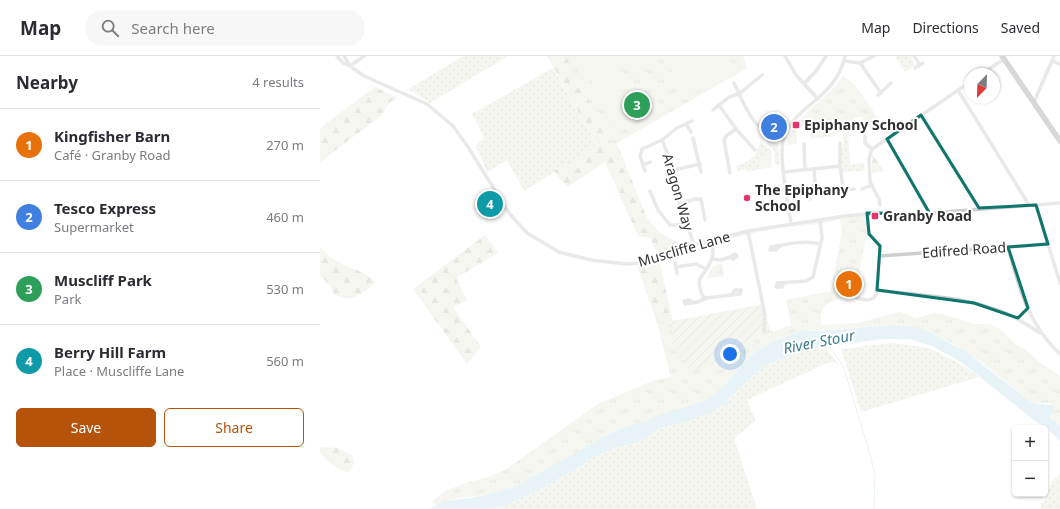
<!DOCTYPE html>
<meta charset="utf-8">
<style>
:root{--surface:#fff;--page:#f7f7f7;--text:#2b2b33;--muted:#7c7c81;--line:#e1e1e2;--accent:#b45309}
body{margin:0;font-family:"Noto Sans",sans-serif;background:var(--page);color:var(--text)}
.controls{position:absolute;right:12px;bottom:12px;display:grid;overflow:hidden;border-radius:6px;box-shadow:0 1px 3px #0004}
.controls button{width:36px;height:36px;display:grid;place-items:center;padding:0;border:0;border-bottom:1px solid var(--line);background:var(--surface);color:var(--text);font:20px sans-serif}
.compass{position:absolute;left:644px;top:12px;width:36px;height:36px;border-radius:50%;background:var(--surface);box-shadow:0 1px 3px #0004;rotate:203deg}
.you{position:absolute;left:410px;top:298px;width:14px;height:14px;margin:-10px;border:3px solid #fff;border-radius:50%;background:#1a73e8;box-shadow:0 0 0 6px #1a73e833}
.badge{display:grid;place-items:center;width:26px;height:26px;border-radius:50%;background:var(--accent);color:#fff;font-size:13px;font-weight:700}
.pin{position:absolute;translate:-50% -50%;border:2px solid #fff;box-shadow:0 1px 4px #0006}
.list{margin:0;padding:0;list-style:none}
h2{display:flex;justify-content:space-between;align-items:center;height:52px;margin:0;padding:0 16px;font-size:17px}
h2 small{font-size:13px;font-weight:400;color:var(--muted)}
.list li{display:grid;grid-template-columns:26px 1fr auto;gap:12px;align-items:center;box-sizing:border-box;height:72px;padding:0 16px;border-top:1px solid var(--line)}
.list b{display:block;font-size:15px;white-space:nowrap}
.list p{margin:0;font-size:13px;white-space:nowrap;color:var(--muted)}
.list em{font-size:13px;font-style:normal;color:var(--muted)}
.actions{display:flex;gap:8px;padding:12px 16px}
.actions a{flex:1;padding:9px 0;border:1px solid var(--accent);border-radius:6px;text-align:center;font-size:14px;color:var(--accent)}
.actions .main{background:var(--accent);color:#fff}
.icon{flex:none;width:22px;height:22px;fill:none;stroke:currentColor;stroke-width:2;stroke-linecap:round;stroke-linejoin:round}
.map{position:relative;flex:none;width:740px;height:453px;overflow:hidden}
header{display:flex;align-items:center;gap:24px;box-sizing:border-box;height:56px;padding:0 20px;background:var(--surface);border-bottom:1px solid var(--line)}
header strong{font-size:19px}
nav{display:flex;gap:22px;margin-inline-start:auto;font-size:14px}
.search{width:280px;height:36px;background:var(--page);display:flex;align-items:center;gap:10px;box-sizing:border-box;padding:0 14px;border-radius:22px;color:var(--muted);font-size:15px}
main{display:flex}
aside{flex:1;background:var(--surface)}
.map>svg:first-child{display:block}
</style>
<header>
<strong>Map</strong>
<div class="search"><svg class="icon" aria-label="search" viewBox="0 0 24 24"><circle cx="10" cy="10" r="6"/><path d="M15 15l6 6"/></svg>Search here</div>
<nav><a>Map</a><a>Directions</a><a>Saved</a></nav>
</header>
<main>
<aside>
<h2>Nearby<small>4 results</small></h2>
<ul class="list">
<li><span class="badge" style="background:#e8710a">1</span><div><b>Kingfisher Barn</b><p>Café · Granby Road</p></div><em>270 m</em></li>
<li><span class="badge" style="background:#3f7fe0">2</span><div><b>Tesco Express</b><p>Supermarket</p></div><em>460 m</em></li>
<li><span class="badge" style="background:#2e9e5b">3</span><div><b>Muscliff Park</b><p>Park</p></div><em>530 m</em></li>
<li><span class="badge" style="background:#0f9aa8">4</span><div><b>Berry Hill Farm</b><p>Place · Muscliffe Lane</p></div><em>560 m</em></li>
</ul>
<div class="actions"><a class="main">Save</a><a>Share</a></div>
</aside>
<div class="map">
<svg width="740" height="453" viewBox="0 0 740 453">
<defs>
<pattern id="grass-dots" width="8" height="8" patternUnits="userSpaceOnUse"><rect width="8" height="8" fill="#e7eadc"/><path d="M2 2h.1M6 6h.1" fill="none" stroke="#c7c9bd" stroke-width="1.8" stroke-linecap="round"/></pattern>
<pattern id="forest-firs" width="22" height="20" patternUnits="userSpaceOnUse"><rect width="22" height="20" fill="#e7eadc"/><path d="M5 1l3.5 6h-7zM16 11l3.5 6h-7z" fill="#c7c9bd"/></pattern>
<pattern id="park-tufts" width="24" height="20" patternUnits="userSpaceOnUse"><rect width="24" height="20" fill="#e7eadc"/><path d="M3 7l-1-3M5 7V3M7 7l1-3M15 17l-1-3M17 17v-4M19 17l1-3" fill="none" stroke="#c7c9bd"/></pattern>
<pattern id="garden-furrows" width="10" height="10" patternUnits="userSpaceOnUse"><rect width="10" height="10" fill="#e7eadc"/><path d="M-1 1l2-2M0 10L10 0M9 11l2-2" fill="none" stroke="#c7c9bd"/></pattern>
</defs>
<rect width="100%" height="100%" fill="#fff"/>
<!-- grass -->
<g fill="url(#grass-dots)">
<polygon points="144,0 188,0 110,47 88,33"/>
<polygon points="575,0 591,0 595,9 585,16"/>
<polygon points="233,12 277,90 204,135 187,104 167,116 156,90 164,81 152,58"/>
<polygon points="528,79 530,108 544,107 545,115 522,116 520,96 523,90 523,80"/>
<polygon points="447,80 458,88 460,110 455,108 454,94 447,88"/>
<path d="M440 82 441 87 451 94 439 103 440 113 427 116 426 113 418 115 416 110C432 105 439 99 440 82Z"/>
<polygon points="525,160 547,160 520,163 501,168 457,172 361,193 405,181"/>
<polygon points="572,287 609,292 642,309 659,321 541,356 521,293"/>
<polygon points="502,290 505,291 520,309 514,306 507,307 427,344 436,365 414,382 437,453 166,453 180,450 223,432 277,400 297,391 317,387 342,371 369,365 391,357 400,350 407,349 407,344 445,309 489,291 497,292"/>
<polygon points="740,418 740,453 720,453 732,425"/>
</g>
<!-- forest -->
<g fill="url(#forest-firs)">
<polygon points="227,0 246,0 292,89 297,87 327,162 339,176 364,190 338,198 330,182 318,180 285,106 247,131 234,115 277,89"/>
<polygon points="55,31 78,42 69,47 62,59 0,106 0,72"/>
<polygon points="552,98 564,115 552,117"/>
<polygon points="165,179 178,197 136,222 147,244 133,251 161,291 147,308 93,233"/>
<path d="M0 191C18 213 37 209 56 226 43 237 31 249 13 238L11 231 0 219Z"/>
<polygon points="339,203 353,266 347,266 351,321 337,266 317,210"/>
<path d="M0 391 18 392 32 399 34 406 30 416C20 416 7 405 0 397Z"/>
</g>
<!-- park -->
<g fill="url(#park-tufts)">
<polygon points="246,0 423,0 427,12 292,90"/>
<path d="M523 20 536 30 568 77 565 79 558 68H550L549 64 543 65 542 61 533 62 534 76 523 80 521 68H514L515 80 491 83 489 69 476 70 477 88 467 89C474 58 506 45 523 20Z"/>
<polygon points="451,94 452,111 440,113 439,103"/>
<path d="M547 160 549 178 546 183 535 235 529 242C510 244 499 246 501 269L537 267 579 256 597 262 613 257 622 258 654 268H670L683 275 695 288 705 293 719 306 740 320V369L736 367 739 366 738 364 734 365 731 362 730 358 734 351 730 347H712L665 309 634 288 597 271 573 269 499 274H482L475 276 448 288 433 298 399 335 387 344 333 361 326 366 311 369 289 378 194 431 167 439 138 442 116 449 112 446C130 426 162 426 185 414L278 348 332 325 351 321 337 266H353L443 248 450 275 452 274 453 276 471 269 466 244 511 235 522 176 520 163Z"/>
<polygon points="402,207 404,220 386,223 392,211"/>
</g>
<!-- garden -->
<path fill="url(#garden-furrows)" d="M440 249C456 288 401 305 373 315L354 292 351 275 347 266Z"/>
<!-- pitch -->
<g fill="#e7eadc">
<polygon points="249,0 303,0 306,4 265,28"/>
<polygon points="305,0 326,0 329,3 316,14"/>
<path d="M348 0H409L411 11 408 17 379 35 374 36C363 33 347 11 348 0Z"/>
<polygon points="295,22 317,64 296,76 274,34"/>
</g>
<!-- water -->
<polygon fill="#c9e5ea" points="573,269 597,271 607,275 645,295 712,347 732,349 734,351 730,362 734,365 738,364 738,366 736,367 740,369 740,385 726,371 715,365 641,306 612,290 588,283 561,283 497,292 491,291 445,309 407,344 410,345 407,349 400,350 391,357 369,365 342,371 317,387 297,391 277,400 223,432 188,448 166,453 110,453 118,448 128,445 167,439 194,431 289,378 311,369 326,366 333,361 387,344 399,335 433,298 448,288 482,274 500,275"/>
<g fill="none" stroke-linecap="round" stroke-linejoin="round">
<!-- stream -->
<polyline stroke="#c9e5ea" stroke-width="1" points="509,290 523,310 548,391 555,418 554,453"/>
<!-- minor -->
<g stroke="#cecece" stroke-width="3.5">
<polyline points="17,0 23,7 30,10"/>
<polyline points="24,0 30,10 44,20 107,48 133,70 148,91 189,157 207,177 239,196 271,204 307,208 326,206 374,189 428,175 525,160 557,157 598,158 740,147"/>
<polyline points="465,0 476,19 498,43"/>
<polyline points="594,0 600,9"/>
<polyline points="524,5 540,7 554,0"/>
<polyline points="732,5 740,8"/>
<polyline points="540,7 561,37"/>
<polyline points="30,10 44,0"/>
<polyline points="595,12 603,7"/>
<polyline points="661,18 684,3"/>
<path d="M414 27C427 54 432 74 463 84"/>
<polyline points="485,27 496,15 506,0"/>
<polyline points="638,34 709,149"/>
<polyline points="558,39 571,27"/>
<polyline points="714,46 734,0"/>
<polyline points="393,54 399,49"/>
<polyline points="601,59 659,152"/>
<polyline points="366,68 371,76"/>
<polyline points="545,80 545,87 552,93"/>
<polyline points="373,82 381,116"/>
<polyline points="342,84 354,114 355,133 374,189"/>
<polyline points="520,87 520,110 524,139"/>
<polyline points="484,88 485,113"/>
<polyline points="435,94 416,73 399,49 409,41 419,38 442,19"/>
<polyline points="323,109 330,106"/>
<polyline points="354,114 380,108"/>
<polyline points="325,115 320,100 322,93 342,84 357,72 372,65"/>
<polyline points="464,116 520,110"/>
<polyline points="410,117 404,84 406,80 416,73"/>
<polyline points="542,133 552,129"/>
<polyline points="523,134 534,133"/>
<polyline points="330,135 338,154 350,169 356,169 366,166"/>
<polyline points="490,143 489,136 495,127 494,113"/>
<polyline points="360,148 375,143 381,143 385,164"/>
<polyline points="560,149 559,143 550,126 549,103 552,93 567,83"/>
<polyline points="716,149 740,227"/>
<path d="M547 157 549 178 560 190 557 234C595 239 635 240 671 252 689 257 705 267 720 277"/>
<polyline points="609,157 567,83 650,26"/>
<path d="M471 167C468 146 459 105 463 85 471 50 516 44 525 0"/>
<polyline points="428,175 445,259 444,276"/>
<path d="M392 184C393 192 394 200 390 207 383 223 374 219 383 241L386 242 420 238 421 234H415L411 239"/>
<path d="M460 190 456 194H450L451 191C466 188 486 184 501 188"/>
<path d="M688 191C699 231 708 268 740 298"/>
<polyline points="560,200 728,188"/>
<polyline points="392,203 401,204 410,201 413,203 417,200 415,198 410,201"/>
<polyline points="355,206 357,218"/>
<polyline points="356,211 376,208 386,213"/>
<polyline points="464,227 462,231 456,231 457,227 459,227 486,225 493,221 502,182 500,164"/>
<path d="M537 242C546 245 556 246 557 234"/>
<path d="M373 247 369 244 364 245 365 248C372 247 379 247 386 242"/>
<polyline points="698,262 708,252"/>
</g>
<!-- primary -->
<polyline stroke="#a9a9a9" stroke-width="5.5" points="682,0 740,85"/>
</g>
<!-- marked area -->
<path d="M0 0H740V453H0ZM601 59 659 152 716 149 728 188 688 191 708 252 698 262 654 247 557 234 560 190 549 178 547 157 610 158 567 83Z" fill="#fff" fill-opacity=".55" fill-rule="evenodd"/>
<path fill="none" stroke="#0f766e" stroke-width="3" stroke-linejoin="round" d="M601 59 659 152 716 149 728 188 688 191 708 252 698 262 654 247 557 234 560 190 549 178 547 157 610 158 567 83Z"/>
<!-- markers -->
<g fill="#e3376b" stroke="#fff" stroke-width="1.5">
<rect x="472" y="65" width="8" height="8" rx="2"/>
<circle cx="427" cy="142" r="4"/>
<rect x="551" y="156" width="8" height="8" rx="2"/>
</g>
<g text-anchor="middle" stroke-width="4" stroke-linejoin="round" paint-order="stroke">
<!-- poi labels -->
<g font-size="14" font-weight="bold" fill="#313131" stroke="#fff" text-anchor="start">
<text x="484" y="74">Epiphany School</text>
<text x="435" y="139">The Epiphany<tspan x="435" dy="16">School</tspan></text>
<text x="563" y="165">Granby Road</text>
</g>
<!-- street labels -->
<g font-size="14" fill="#313131" stroke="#fff">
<text transform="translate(358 136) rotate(74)" y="5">Aragon Way</text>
<text transform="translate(364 193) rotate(-16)" y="5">Muscliffe Lane</text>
<text transform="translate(644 194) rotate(-4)" y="5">Edifred Road</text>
</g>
<!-- water labels -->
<g font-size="15" font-style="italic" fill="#3d7f8c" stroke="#fff">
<text transform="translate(499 286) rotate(-11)" y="5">River Stour</text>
</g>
</g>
</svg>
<div class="controls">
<button>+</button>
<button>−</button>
</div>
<svg class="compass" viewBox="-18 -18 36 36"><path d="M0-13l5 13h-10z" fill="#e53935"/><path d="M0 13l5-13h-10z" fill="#7c7c81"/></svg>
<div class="you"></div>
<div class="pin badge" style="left:529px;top:228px;background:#e8710a">1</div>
<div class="pin badge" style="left:454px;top:71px;background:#3f7fe0">2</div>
<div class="pin badge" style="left:317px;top:49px;background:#2e9e5b">3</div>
<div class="pin badge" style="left:170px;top:148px;background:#0f9aa8">4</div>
</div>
</main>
